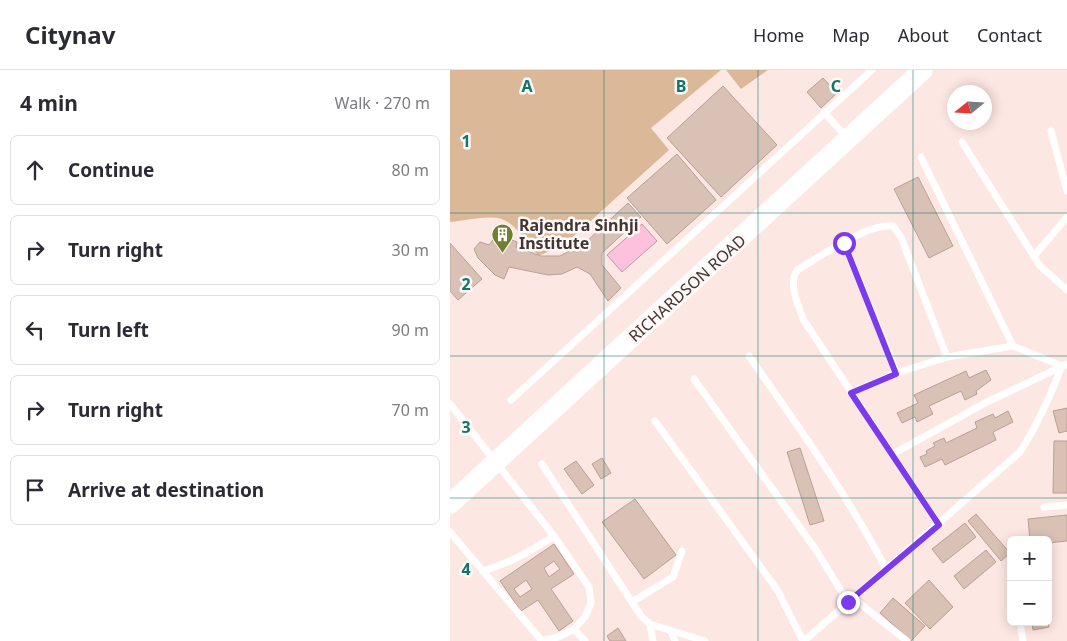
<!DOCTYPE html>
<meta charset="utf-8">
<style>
:root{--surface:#fff;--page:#f7f7f7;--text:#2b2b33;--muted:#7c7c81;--line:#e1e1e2}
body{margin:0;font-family:"Noto Sans",sans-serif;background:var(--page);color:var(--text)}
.controls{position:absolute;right:15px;bottom:15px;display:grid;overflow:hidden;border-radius:8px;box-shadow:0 2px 12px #0003}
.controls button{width:45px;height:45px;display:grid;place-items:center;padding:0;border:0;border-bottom:1px solid var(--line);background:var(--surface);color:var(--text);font:25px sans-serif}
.compass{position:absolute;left:497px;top:15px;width:45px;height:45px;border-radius:50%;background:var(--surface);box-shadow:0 2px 12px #0003;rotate:252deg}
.stop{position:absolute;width:15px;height:15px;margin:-11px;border:4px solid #7c3aed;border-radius:50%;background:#fff}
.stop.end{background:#7c3aed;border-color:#fff;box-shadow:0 1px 5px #0008}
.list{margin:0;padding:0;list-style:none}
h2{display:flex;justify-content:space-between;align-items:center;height:65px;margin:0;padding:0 20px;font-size:21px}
h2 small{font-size:16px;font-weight:400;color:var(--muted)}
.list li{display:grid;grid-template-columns:32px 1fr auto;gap:15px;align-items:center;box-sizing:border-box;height:70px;margin:0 10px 10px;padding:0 10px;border:1px solid var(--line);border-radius:8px}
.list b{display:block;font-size:19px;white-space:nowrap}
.list em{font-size:16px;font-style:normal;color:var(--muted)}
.icon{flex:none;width:28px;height:28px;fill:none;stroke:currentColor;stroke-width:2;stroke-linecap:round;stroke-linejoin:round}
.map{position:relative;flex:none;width:617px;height:571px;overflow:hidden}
header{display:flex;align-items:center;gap:30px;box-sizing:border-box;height:70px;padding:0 25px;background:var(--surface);border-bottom:1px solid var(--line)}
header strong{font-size:24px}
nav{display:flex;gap:28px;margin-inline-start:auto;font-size:18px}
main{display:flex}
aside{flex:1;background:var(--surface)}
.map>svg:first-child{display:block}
</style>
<header>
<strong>Citynav</strong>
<nav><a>Home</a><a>Map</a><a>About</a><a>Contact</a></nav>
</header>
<main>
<aside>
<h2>4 min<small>Walk · 270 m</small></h2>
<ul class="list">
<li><svg class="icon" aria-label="ahead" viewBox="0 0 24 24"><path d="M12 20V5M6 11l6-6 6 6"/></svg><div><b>Continue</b></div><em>80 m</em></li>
<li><svg class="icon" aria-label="right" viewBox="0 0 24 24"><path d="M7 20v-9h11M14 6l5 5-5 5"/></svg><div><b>Turn right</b></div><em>30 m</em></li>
<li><svg class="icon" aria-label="left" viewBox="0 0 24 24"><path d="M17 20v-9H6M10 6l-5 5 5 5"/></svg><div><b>Turn left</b></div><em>90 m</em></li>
<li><svg class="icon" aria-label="right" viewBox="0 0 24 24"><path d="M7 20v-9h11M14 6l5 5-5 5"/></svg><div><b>Turn right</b></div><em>70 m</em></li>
<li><svg class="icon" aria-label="arrive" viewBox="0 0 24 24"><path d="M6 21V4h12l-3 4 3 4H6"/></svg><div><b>Arrive at destination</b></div></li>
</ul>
</aside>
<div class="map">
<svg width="617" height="571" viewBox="0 0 617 571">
<rect width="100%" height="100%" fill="#fde7e3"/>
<!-- green -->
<g fill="#dab898">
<path d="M0 0H271L201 58 219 80 114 175 88 186C53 140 56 145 0 152Z"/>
<polygon points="276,0 318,0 291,19"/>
</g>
<!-- water -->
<polygon fill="#fdc1dc" stroke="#c597aa" points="192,154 207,171 172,202 157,185"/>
<!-- building -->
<g fill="#dac1b6" stroke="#b8a095" fill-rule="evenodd">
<polygon points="373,8 387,23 371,38 357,22"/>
<polygon points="273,16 327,75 271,127 217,68"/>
<polygon points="227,84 266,130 217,174 177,128"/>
<polygon points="468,107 503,176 479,188 444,119"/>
<polygon points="178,133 191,147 152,183 152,195 171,218 158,231 140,204 127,197 112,204 98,205 59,197 54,209 45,205 28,188 24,179 30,172 39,175 45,167 45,161 49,156 55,159 57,168 67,172 66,177 91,186 110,186 136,172"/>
<polygon points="0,173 32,209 8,230 0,221"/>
<polygon points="536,300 541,310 526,321 527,324 515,330 511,321 479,336 483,344 467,352 465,347 452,353 447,343 468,333 464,325 516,301 519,308"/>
<polygon points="617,338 617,361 609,363 603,341"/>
<polygon points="558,341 563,352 543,362 546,370 495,395 492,389 475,397 470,387 477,384 476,381 485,376 483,373 494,368 496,373 527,358 525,352 543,344 545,348"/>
<polygon points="604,371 617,371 617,423 603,423"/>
<polygon points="350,378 374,451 360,455 337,382"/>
<polygon points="152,388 161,403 151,409 142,394"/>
<polygon points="126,391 144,415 132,424 114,399"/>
<polygon points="185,429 226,485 194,509 152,452"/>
<polygon points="526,444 560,483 551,491 518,451"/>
<polygon points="617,445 617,471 598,473 598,470 580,470 578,449"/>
<polygon points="515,453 526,467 493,493 482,479"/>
<path d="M104 474 124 504 101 519 123 551 109 561 88 530 71 541 50 511ZM104 491 110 499 99 507 94 498ZM76 510 82 519 70 527 64 519Z"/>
<polygon points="536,480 546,492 514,519 504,506"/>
<polygon points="479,510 503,537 480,559 455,533"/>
<polygon points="443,528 475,556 461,571 430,543"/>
<polygon points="598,551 599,557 583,560 582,552"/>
<polygon points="168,558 176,571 160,571 157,566"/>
</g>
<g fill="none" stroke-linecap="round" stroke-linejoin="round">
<!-- lane -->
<g stroke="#fff" stroke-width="7">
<polyline points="374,42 397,68"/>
<polyline points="601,61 617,121"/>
<polyline points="512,72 590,196 617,220"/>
<polyline points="471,87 563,276"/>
<polyline points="394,173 447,303"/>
<polyline points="584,186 617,147"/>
<path d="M299 286C348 356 397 424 436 499"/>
<polyline points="244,309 366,480 398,532"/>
<polyline points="61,330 422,0"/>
<polyline points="0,334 104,466 139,517 141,533 135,547 124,559 108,567 92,571"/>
<polyline points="205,351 328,521 353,571"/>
<polyline points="443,384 535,333 617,294"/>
<polyline points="92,394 191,546 200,554 255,571"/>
<polyline points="594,437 617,435"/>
<path d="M489 455 353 249C348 233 338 216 347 200 370 187 417 153 443 156L451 167 497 287"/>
<polyline points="0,462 92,571"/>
<path d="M33 501C60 493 81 481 104 466"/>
<polyline points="403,528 457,571"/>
<polyline points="182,532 223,507 232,481"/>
<polyline points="570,552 573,571"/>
<polyline points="200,554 203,571"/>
<polyline points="124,559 135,571"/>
<polyline points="221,561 225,571"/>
<path d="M354 571 570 382C588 354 600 327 612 296L563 276 497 287 447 303 401 323"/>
</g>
<!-- secondary -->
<polyline stroke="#fff" stroke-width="20" points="0,434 473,0"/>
</g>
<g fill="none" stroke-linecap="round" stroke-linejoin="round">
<!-- route -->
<polyline stroke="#7c3aed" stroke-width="6" points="394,173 446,304 401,323 489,455 398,532"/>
</g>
<!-- grid -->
<path fill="none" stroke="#0f766e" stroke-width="1" stroke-opacity="0.55" d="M154 0V571M308 0V571M463 0V571M0 143H617M0 286H617M0 428H617"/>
<!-- icons -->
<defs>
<symbol id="building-pin" viewBox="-11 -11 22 30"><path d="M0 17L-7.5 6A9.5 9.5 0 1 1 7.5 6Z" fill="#6f8131" stroke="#fef8f7"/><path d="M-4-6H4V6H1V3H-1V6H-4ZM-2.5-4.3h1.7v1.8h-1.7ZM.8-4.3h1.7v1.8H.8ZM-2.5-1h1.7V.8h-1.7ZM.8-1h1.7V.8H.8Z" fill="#fff"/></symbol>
</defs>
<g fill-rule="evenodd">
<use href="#building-pin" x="40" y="152" width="25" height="34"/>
</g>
<g text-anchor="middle" stroke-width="5" stroke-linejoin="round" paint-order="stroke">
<!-- poi labels -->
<g font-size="16" font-weight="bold" fill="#413634" stroke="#fef8f7" text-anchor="start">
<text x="69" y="161">Rajendra Sinhji<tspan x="69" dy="18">Institute</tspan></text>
</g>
<!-- street labels -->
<g font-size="16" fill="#413634" stroke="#fef8f7">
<text transform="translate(237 218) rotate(-42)" y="6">RICHARDSON ROAD</text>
</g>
</g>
<g font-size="16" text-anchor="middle" font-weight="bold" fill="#0f766e" stroke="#fef8f7" stroke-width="5" stroke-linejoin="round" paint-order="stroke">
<text x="77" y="22">A</text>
<text x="231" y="22">B</text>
<text x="386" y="22">C</text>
<text x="16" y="77">1</text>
<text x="16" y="220">2</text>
<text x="16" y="363">3</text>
<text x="16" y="505">4</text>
</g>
</svg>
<div class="controls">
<button>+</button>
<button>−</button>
</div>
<svg class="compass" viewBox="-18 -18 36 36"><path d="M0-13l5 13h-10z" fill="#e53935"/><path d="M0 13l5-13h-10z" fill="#7c7c81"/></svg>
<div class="stop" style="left:394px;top:173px"></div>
<div class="stop end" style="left:398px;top:532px"></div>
</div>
</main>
